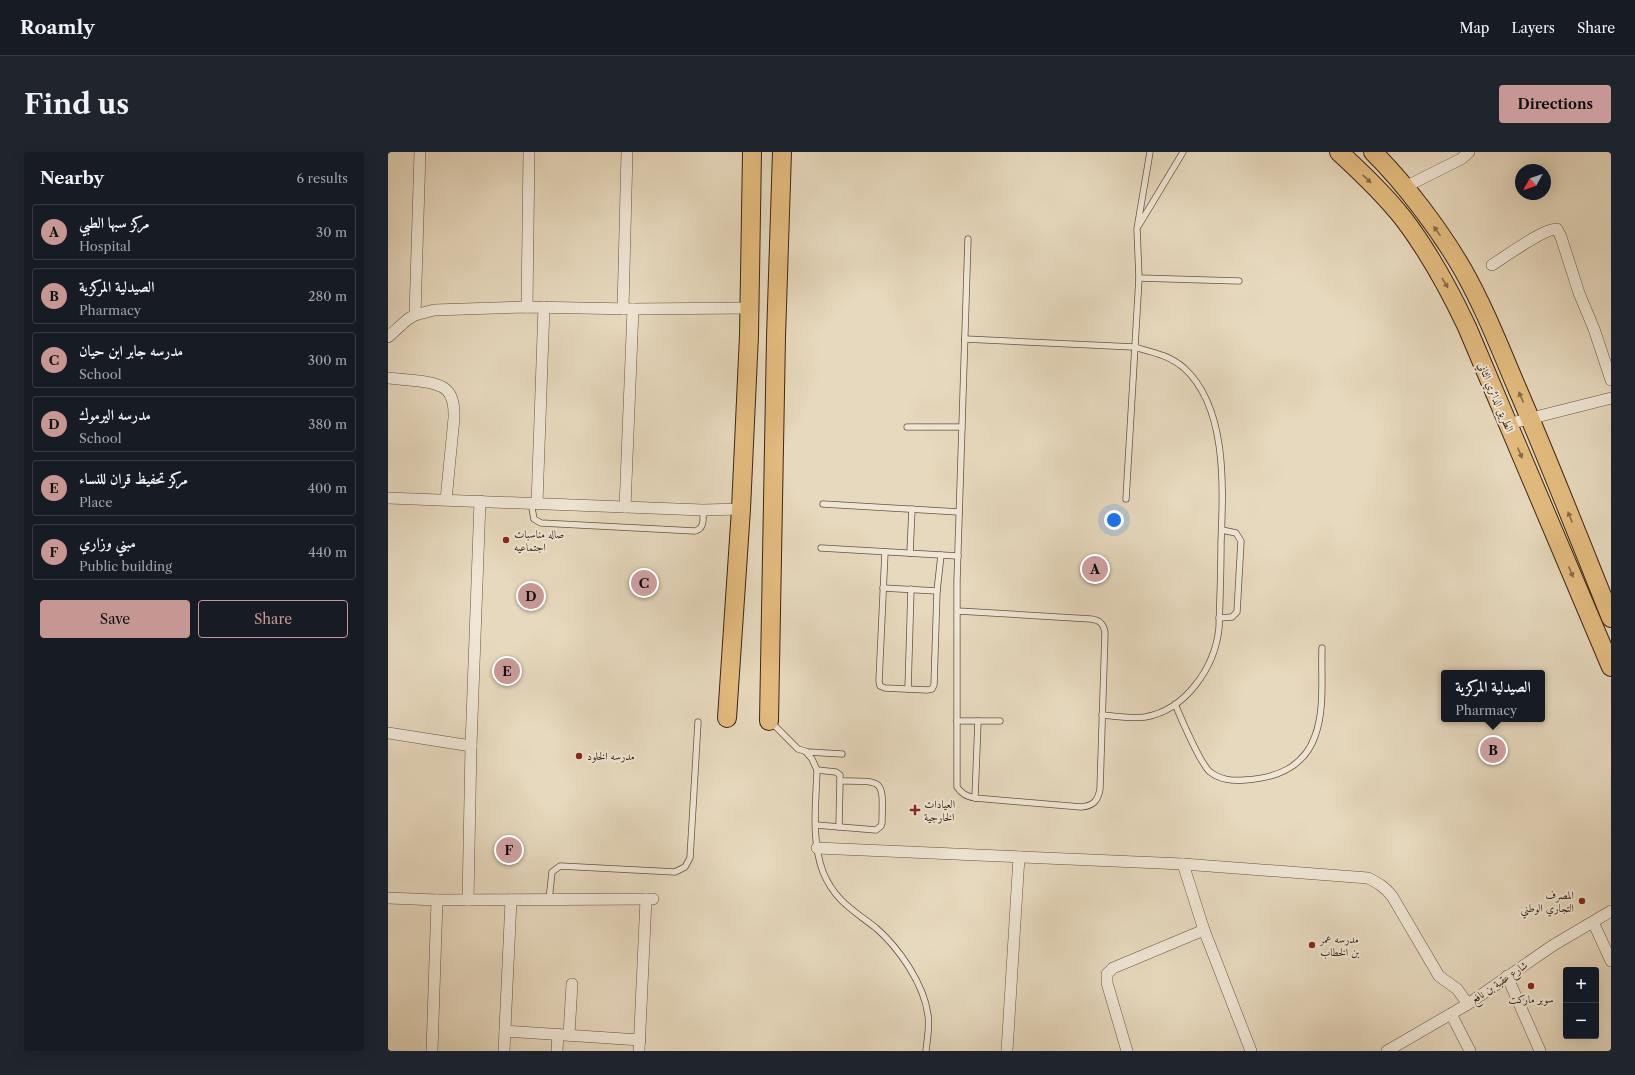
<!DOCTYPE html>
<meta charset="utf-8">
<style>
:root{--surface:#171b24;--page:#20242c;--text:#f1f3f6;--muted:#9ea1a6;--line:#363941;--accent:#c59692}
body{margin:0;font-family:"Libre Caslon Text",Amiri,serif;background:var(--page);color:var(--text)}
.controls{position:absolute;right:12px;bottom:12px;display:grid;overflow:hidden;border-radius:4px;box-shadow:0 4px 16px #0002}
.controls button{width:36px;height:36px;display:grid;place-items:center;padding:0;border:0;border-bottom:1px solid var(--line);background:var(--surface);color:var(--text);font:20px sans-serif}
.compass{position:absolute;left:1127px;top:12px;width:36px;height:36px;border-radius:50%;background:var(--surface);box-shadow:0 4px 16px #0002;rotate:230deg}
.you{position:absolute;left:726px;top:368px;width:14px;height:14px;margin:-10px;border:3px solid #fff;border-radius:50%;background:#1a73e8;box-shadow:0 0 0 6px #1a73e833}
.badge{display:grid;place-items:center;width:26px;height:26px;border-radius:50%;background:var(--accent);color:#111;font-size:13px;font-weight:700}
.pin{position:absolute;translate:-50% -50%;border:2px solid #fff;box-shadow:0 1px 4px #0006}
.popup{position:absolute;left:1053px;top:518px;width:104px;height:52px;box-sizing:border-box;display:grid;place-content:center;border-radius:4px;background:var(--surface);filter:drop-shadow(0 1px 3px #0005);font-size:13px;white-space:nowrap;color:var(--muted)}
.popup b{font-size:15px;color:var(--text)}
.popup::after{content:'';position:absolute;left:50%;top:100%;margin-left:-8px;border:8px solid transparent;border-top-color:var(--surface)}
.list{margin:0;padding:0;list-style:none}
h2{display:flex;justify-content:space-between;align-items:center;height:52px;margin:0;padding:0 16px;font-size:17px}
h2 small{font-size:13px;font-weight:400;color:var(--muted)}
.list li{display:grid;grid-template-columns:26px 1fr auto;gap:12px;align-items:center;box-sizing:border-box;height:56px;margin:0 8px 8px;padding:0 8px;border:1px solid var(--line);border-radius:4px}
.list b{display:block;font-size:15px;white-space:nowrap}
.list p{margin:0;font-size:13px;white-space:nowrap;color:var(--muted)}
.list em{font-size:13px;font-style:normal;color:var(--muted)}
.actions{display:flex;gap:8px;padding:12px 16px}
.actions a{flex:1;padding:9px 0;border:1px solid var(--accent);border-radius:4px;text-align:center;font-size:14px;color:var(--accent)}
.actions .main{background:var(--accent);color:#111}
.map{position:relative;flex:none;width:1223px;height:899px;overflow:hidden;border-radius:4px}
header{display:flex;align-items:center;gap:24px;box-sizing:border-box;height:56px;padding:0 20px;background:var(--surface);border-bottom:1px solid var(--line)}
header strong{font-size:19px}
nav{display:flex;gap:22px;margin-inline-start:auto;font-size:14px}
.intro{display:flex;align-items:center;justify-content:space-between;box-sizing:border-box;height:96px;padding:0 24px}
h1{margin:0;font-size:28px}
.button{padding:10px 18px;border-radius:4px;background:var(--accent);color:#111;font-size:14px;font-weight:700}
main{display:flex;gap:24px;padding:0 24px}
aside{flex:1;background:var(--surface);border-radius:4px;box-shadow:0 4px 16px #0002}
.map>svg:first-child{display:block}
</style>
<header>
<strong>Roamly</strong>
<nav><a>Map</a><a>Layers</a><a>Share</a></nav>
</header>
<div class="intro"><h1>Find us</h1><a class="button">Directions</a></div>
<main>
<aside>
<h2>Nearby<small>6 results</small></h2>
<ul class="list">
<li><span class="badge">A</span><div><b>مركز سبها الطبي</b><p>Hospital</p></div><em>30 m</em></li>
<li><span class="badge">B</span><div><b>الصيدلية المركزية</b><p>Pharmacy</p></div><em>280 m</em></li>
<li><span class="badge">C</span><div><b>مدرسه جابر ابن حيان</b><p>School</p></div><em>300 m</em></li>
<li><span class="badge">D</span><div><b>مدرسه اليرموك</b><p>School</p></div><em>380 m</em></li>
<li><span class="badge">E</span><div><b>مركز تحفيظ قران للنساء</b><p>Place</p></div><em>400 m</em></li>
<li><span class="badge">F</span><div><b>مبني وزاري</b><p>Public building</p></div><em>440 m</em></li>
</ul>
<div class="actions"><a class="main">Save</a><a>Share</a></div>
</aside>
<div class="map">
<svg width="1223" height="899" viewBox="0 0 1223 899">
<rect width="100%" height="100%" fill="#e7d9be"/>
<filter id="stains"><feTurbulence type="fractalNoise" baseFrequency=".005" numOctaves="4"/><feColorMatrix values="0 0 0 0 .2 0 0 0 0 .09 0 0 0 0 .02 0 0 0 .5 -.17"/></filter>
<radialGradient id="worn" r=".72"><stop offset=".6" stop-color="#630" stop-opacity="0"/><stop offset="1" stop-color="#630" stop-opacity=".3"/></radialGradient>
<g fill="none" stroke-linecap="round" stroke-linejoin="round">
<defs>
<g id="lane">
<polyline points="751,73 795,0"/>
<polyline points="751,126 851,129"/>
<path d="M577 187 746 195C764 200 781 203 796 216 840 256 835 337 833 391 833 419 832 447 831 476 827 515 798 558 757 565 743 567 728 564 714 563"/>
<polyline points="519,275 574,275"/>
<polyline points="738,347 751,126 749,77 762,0"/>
<path d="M143 351 146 367 153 371 307 379C317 376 315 367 315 358"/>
<polyline points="435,352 571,360"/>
<polyline points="433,396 570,404"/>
<polyline points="497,400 491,529 492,534 497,536 539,538 544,537 546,533 549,439 553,403"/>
<polyline points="522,401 524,357"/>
<polyline points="495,436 549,439"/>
<path d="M570 459 703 467C712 468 716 472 717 481L712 637C710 649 705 654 693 655L587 646C578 644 574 642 569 635V429L580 87"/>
<polyline points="831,466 844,465 849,460 853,389 848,381 834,378"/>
<polyline points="520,537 523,437"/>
<path d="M787 552C794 568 811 610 822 620 833 628 844 629 857 628 888 626 916 616 927 584 937 558 933 523 934 496"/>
<polyline points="382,569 410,597 420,600 454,602"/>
<polyline points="569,569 612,569"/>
<path d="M418 600 424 607 429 618C428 651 423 688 435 720 447 749 465 758 488 776 511 796 536 832 540 863 542 874 539 888 538 899"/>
<polyline points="587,646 590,569"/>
<path d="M428 673 488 678 493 674 494 671C495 627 497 629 452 629V623L448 620 429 618"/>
<polyline points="451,675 452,629"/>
<polyline points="161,748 164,720 172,714 287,720 297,715 302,706 310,570"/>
</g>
<g id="street">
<polyline points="1017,35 1073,7 1081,0"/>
<path d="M1104 113C1117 105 1156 76 1169 77L1173 85 1191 141 1206 177 1223 228"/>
<polyline points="139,155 141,0"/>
<polyline points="235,157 239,0"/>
<polyline points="27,163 32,0"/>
<polyline points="0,185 20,167 27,163 46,158 139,155 245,157 361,156"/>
<path d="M0 226C10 227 21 228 31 229 57 232 67 238 66 266L58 348"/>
<polyline points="1120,272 1223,246"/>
<polyline points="0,346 315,358 353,357"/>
<polyline points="149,351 156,155"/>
<polyline points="237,355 245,157"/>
<polyline points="0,581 83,594"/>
<path d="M429 696 795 712 980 726C990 731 997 735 1004 744L1051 824 1069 837 1080 852"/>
<polyline points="795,712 816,778 863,899"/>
<polyline points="0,746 49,748 265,747"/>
<polyline points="80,748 83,594 92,349"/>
<polyline points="1205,770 1223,809"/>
<polyline points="1119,824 1152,899"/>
<polyline points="1063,862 1082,899"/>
<polyline points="117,879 252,888"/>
<polyline points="181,883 184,832"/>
<polyline points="44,899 49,748"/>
<polyline points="116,899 123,748"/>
<polyline points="169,899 170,882"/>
<polyline points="251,899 258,747"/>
<polyline points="619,899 631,705"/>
<polyline points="739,899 719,831 719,822 725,816 816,778"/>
<polyline points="999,899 1080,852 1164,794 1223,759"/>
</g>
<g id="primary">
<path d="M951 0C974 21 996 42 1015 66 1041 100 1061 137 1079 175L1223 515"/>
<path d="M985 0C1017 32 1052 78 1075 118 1096 155 1112 196 1129 236 1162 312 1192 389 1223 466"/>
<polyline points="339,566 353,357 361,183 364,0"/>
<polyline points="381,569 388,185 394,0"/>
</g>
</defs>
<!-- lane casing -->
<use href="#lane" stroke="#675341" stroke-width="7"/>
<!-- street casing -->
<use href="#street" stroke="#675341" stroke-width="12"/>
<!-- primary casing -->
<use href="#primary" stroke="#3c2617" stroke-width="20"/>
<!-- lane -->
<use href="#lane" stroke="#efe6d5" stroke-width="5.5"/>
<!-- street -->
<use href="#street" stroke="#efe6d5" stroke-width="11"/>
<!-- primary -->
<use href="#primary" stroke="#e4bc7f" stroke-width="18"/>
</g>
<!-- one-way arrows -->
<defs><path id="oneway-solid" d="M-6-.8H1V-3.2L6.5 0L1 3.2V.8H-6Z"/></defs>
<g fill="#886a46">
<use href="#oneway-solid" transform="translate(979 27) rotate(44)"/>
<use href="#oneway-solid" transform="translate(1049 79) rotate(-126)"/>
<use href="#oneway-solid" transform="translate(1057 131) rotate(59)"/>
<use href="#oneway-solid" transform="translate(1133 245) rotate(-114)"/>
<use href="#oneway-solid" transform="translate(1132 301) rotate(67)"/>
<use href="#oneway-solid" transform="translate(1182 365) rotate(-112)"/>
<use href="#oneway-solid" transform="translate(1183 420) rotate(67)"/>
</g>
<!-- markers -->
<g fill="#8f2418" stroke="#efe6d5" stroke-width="1.5">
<circle cx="118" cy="388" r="4"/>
<circle cx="191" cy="604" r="4"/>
<path d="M525 652h4v4h4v4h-4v4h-4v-4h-4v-4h4z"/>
<circle cx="1194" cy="749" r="4"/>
<circle cx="924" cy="793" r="4"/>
<circle cx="1143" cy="834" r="4"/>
</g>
<g text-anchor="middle" stroke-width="4" stroke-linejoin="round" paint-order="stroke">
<!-- street labels -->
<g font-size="11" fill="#3c2617" stroke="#efe6d5">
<text transform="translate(1108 245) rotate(67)" y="4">الطريق الدائري الثاني</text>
<text transform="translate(1111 830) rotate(-34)" y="4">شارع عقبة بن نافع</text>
</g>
<!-- poi labels -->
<g font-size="11" fill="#3c2617" stroke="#efe6d5" text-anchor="start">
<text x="126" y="386">صاله مناسبات<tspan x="126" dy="13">اجتماعيه</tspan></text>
<text x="199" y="608">مدرسه الخلود</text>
<text x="536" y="656">العيادات<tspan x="536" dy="13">الخارجية</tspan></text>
<text x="1186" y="747" text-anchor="end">المصرف<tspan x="1186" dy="13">التجاري الوطني</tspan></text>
<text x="932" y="791">مدرسه عمر<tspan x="932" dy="13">بن الخطاب</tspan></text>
<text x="1143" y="851" text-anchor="middle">سوبر ماركت</text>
</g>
</g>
<rect width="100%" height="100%" filter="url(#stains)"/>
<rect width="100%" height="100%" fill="url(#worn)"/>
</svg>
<div class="controls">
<button>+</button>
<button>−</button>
</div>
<svg class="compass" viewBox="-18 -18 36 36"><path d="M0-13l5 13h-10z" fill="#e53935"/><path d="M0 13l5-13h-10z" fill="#9ea1a6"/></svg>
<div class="you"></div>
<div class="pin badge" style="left:707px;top:417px">A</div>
<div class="pin badge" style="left:1105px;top:598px">B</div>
<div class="popup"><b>الصيدلية المركزية</b>Pharmacy</div>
<div class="pin badge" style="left:256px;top:431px">C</div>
<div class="pin badge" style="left:143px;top:444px">D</div>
<div class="pin badge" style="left:119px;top:519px">E</div>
<div class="pin badge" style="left:121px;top:698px">F</div>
</div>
</main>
